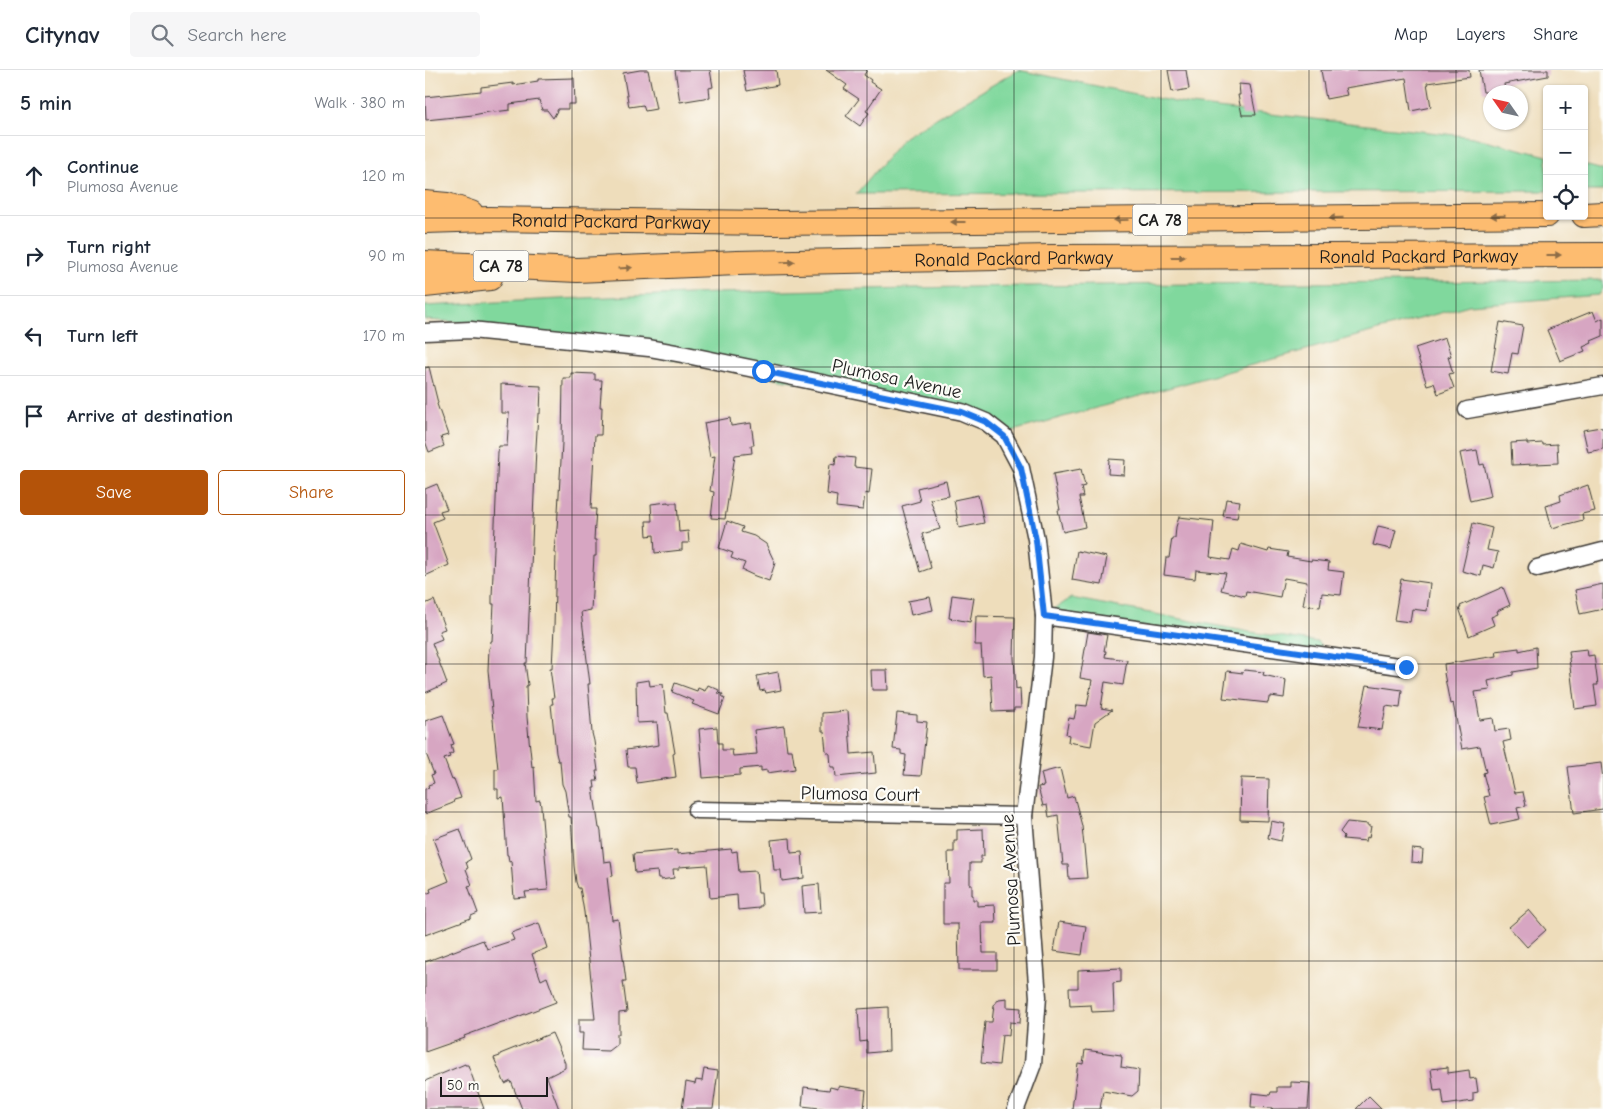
<!DOCTYPE html>
<meta charset="utf-8">
<style>
:root{--surface:#fff;--page:#f6f6f7;--text:#1f2937;--muted:#747a83;--line:#e0e1e3;--accent:#b45309}
body{margin:0;font-family:"Comic Neue",sans-serif;background:var(--page);color:var(--text)}
.controls{position:absolute;right:15px;top:15px;display:grid;overflow:hidden;border-radius:5px;box-shadow:0 1px 4px #0004}
.controls button{width:45px;height:45px;display:grid;place-items:center;padding:0;border:0;border-bottom:1px solid var(--line);background:var(--surface);color:var(--text);font:25px sans-serif}
.compass{position:absolute;left:1058px;top:15px;width:45px;height:45px;border-radius:50%;background:var(--surface);box-shadow:0 1px 4px #0004;rotate:304deg}
.scale{position:absolute;left:15px;bottom:12px;width:108px;box-sizing:border-box;padding-left:5px;border:2px solid #1c1c1c;border-top:0;font-size:14px;line-height:18px;white-space:nowrap;color:#1c1c1c;-webkit-text-stroke:4px #fdfcf7;paint-order:stroke}
.stop{position:absolute;width:15px;height:15px;margin:-11px;border:4px solid #1a73e8;border-radius:50%;background:#fff}
.stop.end{background:#1a73e8;border-color:#fff;box-shadow:0 1px 5px #0008}
.list{margin:0;padding:0;list-style:none}
h2{display:flex;justify-content:space-between;align-items:center;height:65px;margin:0;padding:0 20px;font-size:21px}
h2 small{font-size:16px;font-weight:400;color:var(--muted)}
.list li{display:grid;grid-template-columns:32px 1fr auto;gap:15px;align-items:center;box-sizing:border-box;height:80px;padding:0 20px;border-top:1px solid var(--line)}
.list b{display:block;font-size:19px;white-space:nowrap}
.list p{margin:0;font-size:16px;white-space:nowrap;color:var(--muted)}
.list em{font-size:16px;font-style:normal;color:var(--muted)}
.actions{display:flex;gap:10px;padding:15px 20px}
.actions a{flex:1;padding:11px 0;border:1px solid var(--accent);border-radius:5px;text-align:center;font-size:18px;color:var(--accent)}
.actions .main{background:var(--accent);color:#fff}
.icon{flex:none;width:28px;height:28px;fill:none;stroke:currentColor;stroke-width:2;stroke-linecap:round;stroke-linejoin:round}
.map{position:relative;flex:none;width:1178px;height:1039px;overflow:hidden}
header{display:flex;align-items:center;gap:30px;box-sizing:border-box;height:70px;padding:0 25px;background:var(--surface);border-bottom:1px solid var(--line)}
header strong{font-size:24px}
nav{display:flex;gap:28px;margin-inline-start:auto;font-size:18px}
.search{width:350px;height:45px;background:var(--page);display:flex;align-items:center;gap:12px;box-sizing:border-box;padding:0 18px;border-radius:5px;color:var(--muted);font-size:19px}
main{display:flex}
aside{flex:1;background:var(--surface)}
.map>svg:first-child{display:block}
</style>
<header>
<strong>Citynav</strong>
<div class="search"><svg class="icon" aria-label="search" viewBox="0 0 24 24"><circle cx="10" cy="10" r="6"/><path d="M15 15l6 6"/></svg>Search here</div>
<nav><a>Map</a><a>Layers</a><a>Share</a></nav>
</header>
<main>
<aside>
<h2>5 min<small>Walk · 380 m</small></h2>
<ul class="list">
<li><svg class="icon" aria-label="ahead" viewBox="0 0 24 24"><path d="M12 20V5M6 11l6-6 6 6"/></svg><div><b>Continue</b><p>Plumosa Avenue</p></div><em>120 m</em></li>
<li><svg class="icon" aria-label="right" viewBox="0 0 24 24"><path d="M7 20v-9h11M14 6l5 5-5 5"/></svg><div><b>Turn right</b><p>Plumosa Avenue</p></div><em>90 m</em></li>
<li><svg class="icon" aria-label="left" viewBox="0 0 24 24"><path d="M17 20v-9H6M10 6l-5 5 5 5"/></svg><div><b>Turn left</b></div><em>170 m</em></li>
<li><svg class="icon" aria-label="arrive" viewBox="0 0 24 24"><path d="M6 21V4h12l-3 4 3 4H6"/></svg><div><b>Arrive at destination</b></div></li>
</ul>
<div class="actions"><a class="main">Save</a><a>Share</a></div>
</aside>
<div class="map">
<svg width="1178" height="1039" viewBox="0 0 1178 1039">
<rect width="100%" height="100%" fill="#fdfcf7"/>
<filter id="ink" filterUnits="userSpaceOnUse"><feTurbulence type="fractalNoise" baseFrequency=".02" numOctaves="2"/><feDisplacementMap in="SourceGraphic" scale="10" xChannelSelector="R" yChannelSelector="G"/><feConvolveMatrix kernelMatrix="1 2 1 2 8 2 1 2 1" color-interpolation-filters="sRGB"/></filter>
<filter id="wash" filterUnits="userSpaceOnUse"><feTurbulence type="fractalNoise" baseFrequency=".0096" numOctaves="4" result="noise"/><feDisplacementMap in="SourceGraphic" scale="20" xChannelSelector="R" yChannelSelector="G"/><feGaussianBlur stdDeviation="1.12" result="paint"/><feColorMatrix in="noise" values="0 0 0 0 0 0 0 0 0 0 0 0 0 0 0 0 0 1.4 0 .05"/><feComposite in="paint" operator="in"/></filter>
<g filter="url(#wash)">
<rect width="100%" height="100%" fill="#edb"/>
<!-- green -->
<g fill="#80d89d" stroke="#4e7a5c">
<polygon points="593,0 765,35 1048,67 1122,86 1122,121 431,124 479,67"/>
<polygon points="1159,95 1178,100 1178,121 1159,121"/>
<path d="M1178 210V219L1174 225 1044 235 584 362 566 347 47 253 0 250V236C392 213 785 215 1178 210Z"/>
<polygon points="646,528 825,562 893,572 902,583 622,544"/>
</g>
<g id="blocks">
<!-- building -->
<g fill="#d7a6c2">
<polygon points="215,0 223,0 231,39 220,41 218,35 204,37 198,3"/>
<polygon points="250,0 285,0 288,17 284,18 285,27 255,32"/>
<polygon points="318,0 351,0 353,15 322,21"/>
<polygon points="401,0 442,0 439,5 446,10 445,12 456,19 441,41 444,43 435,56 421,46 434,29 419,19 422,15"/>
<polygon points="743,0 761,0 764,19 747,22"/>
<polygon points="896,0 1044,0 1045,7 1002,13 1006,37 986,41 981,8 920,18 922,25 901,29"/>
<polygon points="1054,0 1123,0 1123,6 1079,14 1080,22 1058,22"/>
<polygon points="149,8 150,34 143,34 143,39 133,39 128,48 122,40 117,40 114,30 85,34 85,40 69,42 69,41 48,45 1,50 0,27 56,21 56,17 88,13 88,15 113,11 113,9"/>
<polygon points="814,14 825,15 831,45 817,45 813,25 815,25"/>
<polygon points="1168,241 1172,251 1178,248 1178,266 1166,271 1167,273 1158,277 1160,281 1135,291 1122,260"/>
<polygon points="1075,252 1098,256 1093,284 1087,283 1083,304 1066,301"/>
<polygon points="1020,268 1026,286 1023,287 1028,303 1024,304 1029,318 1013,324 1009,313 1002,315 990,278"/>
<polygon points="4,297 13,333 12,334 23,365 16,367 19,376 4,382 0,371 0,298"/>
<polygon points="146,303 170,304 170,310 177,310 175,337 177,337 176,365 170,365 166,439 171,439 169,470 171,470 171,486 169,486 166,540 156,542 165,614 163,614 167,663 169,671 173,701 171,701 173,711 169,711 170,718 168,718 174,758 175,758 176,762 179,792 186,791 188,806 182,807 187,850 193,849 201,911 198,911 202,942 194,943 194,964 192,964 192,974 183,981 157,980 158,963 154,963 154,949 170,949 159,842 155,818 153,818 151,812 149,796 146,747 144,747 140,721 137,714 135,691 133,691 131,683 126,634 128,634 127,628 129,628 125,598 127,598 129,557 131,483 129,483 130,470 132,459 137,373 138,308 146,308"/>
<polygon points="76,314 116,316 115,344 113,344 111,377 102,593 100,593 103,615 101,616 102,647 104,669 107,697 109,696 111,731 115,730 116,737 123,820 100,822 101,827 89,828 86,791 84,792 83,785 82,785 78,727 73,728 73,719 70,719 70,699 73,699 63,600 64,578 65,578 66,571 67,571 69,534 67,534 67,527 73,382 74,376 82,376 84,343 76,343"/>
<polygon points="305,348 306,356 326,353 329,375 326,375 327,383 310,385 300,449 286,448 289,422 285,421 290,386 285,387 279,353"/>
<polygon points="1176,357 1176,358 1178,358 1178,379 1163,382 1158,360"/>
<polygon points="1102,372 1102,374 1118,373 1118,375 1132,374 1133,393 1087,395 1086,373"/>
<polygon points="1052,380 1055,395 1059,394 1066,426 1045,431 1035,383"/>
<polygon points="411,386 430,388 429,397 447,399 444,424 440,423 438,440 411,437 412,426 402,424 405,394 410,395"/>
<polygon points="684,389 700,390 699,405 683,404"/>
<polygon points="656,399 660,416 656,417 658,427 654,427 660,457 638,462 633,440 635,440 628,404"/>
<polygon points="521,411 524,426 505,429 515,459 497,464 506,498 495,502 477,436 495,431 492,418"/>
<polygon points="12,414 22,439 15,441 18,448 8,452 24,495 0,506 0,419"/>
<polygon points="1163,415 1170,441 1157,444 1158,450 1127,458 1121,436 1136,431 1135,425"/>
<polygon points="553,425 559,453 534,458 529,430"/>
<polygon points="801,429 815,431 812,448 798,446"/>
<polygon points="243,432 243,433 252,433 254,462 263,461 264,473 257,473 257,480 230,483 229,465 222,466 221,451 227,451 226,434"/>
<polygon points="754,447 789,451 785,487 805,490 808,479 814,481 816,474 843,482 844,479 863,482 862,487 886,491 886,490 904,492 903,500 919,502 916,525 897,523 895,537 878,535 882,512 859,508 855,527 821,521 820,526 796,520 801,503 771,500 770,509 739,505 741,488 744,488 747,468 750,468 751,457"/>
<polygon points="302,451 318,457 316,462 329,466 341,474 350,493 344,511 330,506 317,500 320,493 306,488 308,483 294,478"/>
<polygon points="1048,453 1067,458 1062,480 1073,482 1069,498 1058,495 1056,506 1037,501"/>
<polygon points="953,456 971,460 966,479 948,475"/>
<polygon points="652,481 682,487 677,515 647,510"/>
<polygon points="976,509 1005,513 1002,541 987,539 985,552 969,550"/>
<polygon points="1178,514 1178,539 1155,544 1150,520"/>
<polygon points="1078,517 1085,535 1072,541 1073,544 1066,547 1069,555 1044,566 1034,538 1036,538 1035,536"/>
<polygon points="527,525 549,528 545,552 524,548"/>
<polygon points="505,527 508,540 486,545 483,531"/>
<polygon points="9,530 20,559 14,561 17,569 7,573 22,613 0,623 0,534"/>
<polygon points="551,546 590,547 589,587 591,619 595,618 596,638 589,638 589,641 568,642 566,605 558,606 556,575 550,575"/>
<polygon points="663,562 682,565 679,581 681,581 680,587 702,590 698,615 680,612 676,638 687,640 670,652 666,676 643,672 644,665 641,664 644,648 649,649 652,635 662,636 667,610 655,608"/>
<polygon points="1111,577 1112,598 1088,602 1088,605 1063,611 1065,620 1050,622 1055,650 1068,648 1070,661 1084,659 1086,670 1078,672 1090,723 1098,722 1101,736 1092,738 1095,749 1066,755 1059,727 1064,726 1058,703 1061,702 1055,676 1037,679 1028,633 1025,634 1019,603 1020,603 1019,594 1072,586 1071,581 1094,578 1094,581"/>
<polygon points="1162,579 1163,586 1169,585 1173,615 1169,615 1172,636 1150,639 1144,588 1145,588 1144,581"/>
<polygon points="446,600 462,600 463,620 447,620"/>
<polygon points="819,600 839,602 838,605 861,610 859,628 846,626 846,628 844,628 843,633 798,628 802,601 818,603"/>
<polygon points="353,602 356,620 341,623 340,620 335,621 332,606"/>
<polygon points="224,610 225,616 238,614 241,643 243,643 250,683 248,684 251,707 212,713 210,697 203,697 201,680 234,675 232,652 212,653 211,612"/>
<polygon points="250,613 272,621 273,618 280,621 283,615 294,620 293,623 298,624 297,626 300,628 294,644 267,634 269,631 247,622"/>
<polygon points="942,615 977,620 975,638 961,636 957,660 933,657"/>
<polygon points="423,641 426,684 449,682 451,703 411,707 410,697 406,697 405,684 401,681 399,661 397,661 397,643"/>
<polygon points="472,643 492,645 492,651 502,652 496,706 479,705 481,685 476,684 476,680 468,679"/>
<polygon points="18,645 29,674 26,675 28,683 24,685 25,687 19,689 27,710 29,709 36,728 29,730 28,733 0,744 0,719 4,718 3,715 9,713 6,705 9,704 0,681 0,651"/>
<polygon points="359,656 362,680 367,680 370,699 342,703 342,700 336,701 336,697 315,699 315,705 278,708 274,659 292,657 293,673 297,673 297,680 307,680 308,686 332,684 329,660"/>
<polygon points="1176,693 1178,709 1178,739 1149,743 1143,697"/>
<polygon points="635,698 642,728 649,726 657,756 662,808 644,809 643,795 638,795 633,745 624,747 622,735 618,736 613,717 619,716 616,703"/>
<polygon points="816,708 844,709 843,751 815,750"/>
<polygon points="846,751 860,754 856,771 843,768"/>
<polygon points="922,752 943,754 943,756 946,756 944,768 942,767 941,771 918,769 919,766 915,762"/>
<polygon points="35,759 46,789 41,792 43,798 41,799 47,815 43,816 53,843 46,846 46,848 0,865 0,824 6,822 5,819 24,811 8,769"/>
<polygon points="558,759 559,786 556,786 556,793 545,793 545,815 547,815 547,825 548,825 548,830 552,830 552,836 570,835 571,853 557,853 558,883 572,883 572,900 534,900 533,854 518,854 518,813 524,813 523,782 529,782 529,771 532,771 532,760"/>
<polygon points="365,768 366,783 377,782 379,808 357,811 356,800 349,800 346,770"/>
<polygon points="306,779 307,782 312,781 314,802 331,801 333,823 336,823 337,836 334,836 334,838 313,840 312,825 285,828 282,795 254,797 254,799 248,799 249,808 236,810 236,808 233,808 232,801 210,803 208,784 252,780 252,784"/>
<polygon points="987,779 998,780 997,793 986,792"/>
<polygon points="394,814 396,842 379,843 377,816"/>
<polygon points="1104,840 1121,860 1102,877 1084,857"/>
<polygon points="634,852 661,856 657,885 629,881"/>
<polygon points="114,853 122,878 107,884 116,910 122,907 131,932 82,951 77,952 39,966 40,968 0,982 0,892 58,870 62,879 89,870 86,863"/>
<polygon points="696,898 696,912 688,913 689,941 667,942 666,935 645,936 644,918 653,918 653,900"/>
<polygon points="582,928 582,937 596,938 595,953 585,952 584,966 577,965 574,995 556,993 560,952 567,952 569,935 574,929"/>
<polygon points="463,937 464,981 442,983 442,971 435,972 433,939"/>
<polygon points="127,963 140,993 140,998 122,1007 134,1039 97,1039 86,1011 80,1014 69,988 75,986 75,984"/>
<polygon points="660,980 696,985 696,987 697,987 696,997 714,1000 713,1021 707,1026 678,1021 675,1039 647,1039 653,993 658,994"/>
<polygon points="40,994 40,995 43,995 59,1039 0,1039 0,1011"/>
<polygon points="1023,997 1023,1003 1044,1000 1045,1009 1051,1008 1053,1022 1048,1023 1048,1031 1019,1035 1017,1020 1009,1021 1006,999"/>
<polygon points="279,999 293,1001 288,1039 257,1039 261,1012 270,1014 271,1010 277,1011"/>
<polygon points="866,1012 885,1013 883,1039 847,1039 848,1038 826,1037 827,1023 845,1025 846,1022 852,1022 852,1017 866,1017"/>
<polygon points="413,1016 441,1020 439,1039 404,1039 377,1036 379,1017 404,1020 405,1017 413,1019"/>
<polygon points="944,1026 957,1039 931,1039"/>
</g>
</g>
</g>
<g filter="url(#ink)">
<use href="#blocks" fill-opacity="0" stroke="#3c3934" stroke-width="1"/>
<g fill="none" stroke-linecap="round" stroke-linejoin="round">
<defs>
<g id="minor">
<polyline points="0,262 46,260 224,278 257,284 537,342 561,352 579,366 596,398 611,469 619,546 618,587 599,746 613,927 608,994 591,1039"/>
<polyline points="1042,340 1178,316"/>
<polyline points="1112,498 1178,481"/>
<polyline points="619,546 981,597"/>
<polyline points="271,740 599,746"/>
</g>
<g id="highway">
<polyline points="0,133 22,135 46,143"/>
<polyline points="1159,145 1178,144"/>
<path id="s1" d="M0 151 64 149 348 153 1122 145"/>
<path id="s2" d="M0 193 152 200 312 193 627 187 1178 185"/>
<polyline points="0,215 65,208"/>
</g>
</defs>
<!-- minor casing -->
<use href="#minor" stroke="#3c3934" stroke-width="19"/>
<!-- highway casing -->
<use href="#highway" stroke="#3c3934" stroke-width="26"/>
<!-- minor -->
<use href="#minor" stroke="#fff" stroke-width="16"/>
<!-- highway -->
<use href="#highway" stroke="#fdbc70" stroke-width="24"/>
</g>
<!-- one-way arrows -->
<defs><path id="oneway-solid" d="M-6-.8H1V-3.2L6.5 0L1 3.2V.8H-6Z" transform="scale(1.25)"/></defs>
<g fill="#8c6c46">
<use href="#oneway-solid" transform="translate(1073 146) rotate(179)"/>
<use href="#oneway-solid" transform="translate(911 148) rotate(179)"/>
<use href="#oneway-solid" transform="translate(696 150) rotate(179)"/>
<use href="#oneway-solid" transform="translate(533 152) rotate(180)"/>
<use href="#oneway-solid" transform="translate(1129 185)"/>
<use href="#oneway-solid" transform="translate(753 187)"/>
<use href="#oneway-solid" transform="translate(363 192) rotate(-1)"/>
<use href="#oneway-solid" transform="translate(200 198) rotate(-3)"/>
</g>
</g>
<g fill="none" stroke-linecap="round" stroke-linejoin="round" filter="url(#ink)">
<!-- route -->
<polyline stroke="#1a73e8" stroke-width="6" points="338,301 537,342 561,352 579,366 596,398 611,470 619,546 981,597"/>
</g>
<!-- grid -->
<path fill="none" stroke="#1c1c1c" stroke-width="1" stroke-opacity="0.55" d="M147 0V1039M294 0V1039M442 0V1039M589 0V1039M736 0V1039M884 0V1039M1031 0V1039M0 148H1178M0 297H1178M0 445H1178M0 594H1178M0 742H1178M0 891H1178"/>
<g text-anchor="middle" stroke-width="4.5" stroke-linejoin="round" paint-order="stroke">
<!-- shield labels -->
<g fill="#fdfcf7" stroke="#605f5e" stroke-width="1">
<rect x="707.5" y="134.5" width="55" height="31" rx="4"/>
<rect x="48.5" y="180.5" width="55" height="31" rx="4"/>
</g>
<g font-size="18" font-weight="bold" fill="#1c1c1c">
<text x="735" y="156">CA 78</text>
<text x="76" y="202">CA 78</text>
</g>
<!-- street labels -->
<g font-size="19" fill="#1c1c1c" stroke="#fdfcf7">
<text dy="7" stroke="none"><textPath href="#s1" startOffset="186">Ronald Packard Parkway</textPath></text>
<text dy="7" stroke="none"><textPath href="#s2" startOffset="994">Ronald Packard Parkway</textPath></text>
<text dy="7" stroke="none"><textPath href="#s2" startOffset="589">Ronald Packard Parkway</textPath></text>
<text transform="translate(472 308) rotate(12)" y="7">Plumosa Avenue</text>
<text transform="translate(435 723) rotate(1)" y="7">Plumosa Court</text>
<text transform="translate(585 810) rotate(-93)" y="7">Plumosa Avenue</text>
</g>
</g>
</svg>
<div class="controls">
<button>+</button>
<button>−</button>
<button><svg class="icon" aria-label="locate" viewBox="0 0 24 24"><circle cx="12" cy="12" r="6"/><path d="M12 2v4M12 18v4M2 12h4M18 12h4"/></svg></button>
</div>
<svg class="compass" viewBox="-18 -18 36 36"><path d="M0-13l5 13h-10z" fill="#e53935"/><path d="M0 13l5-13h-10z" fill="#747a83"/></svg>
<div class="scale">50 m</div>
<div class="stop" style="left:338px;top:301px"></div>
<div class="stop end" style="left:981px;top:597px"></div>
</div>
</main>
